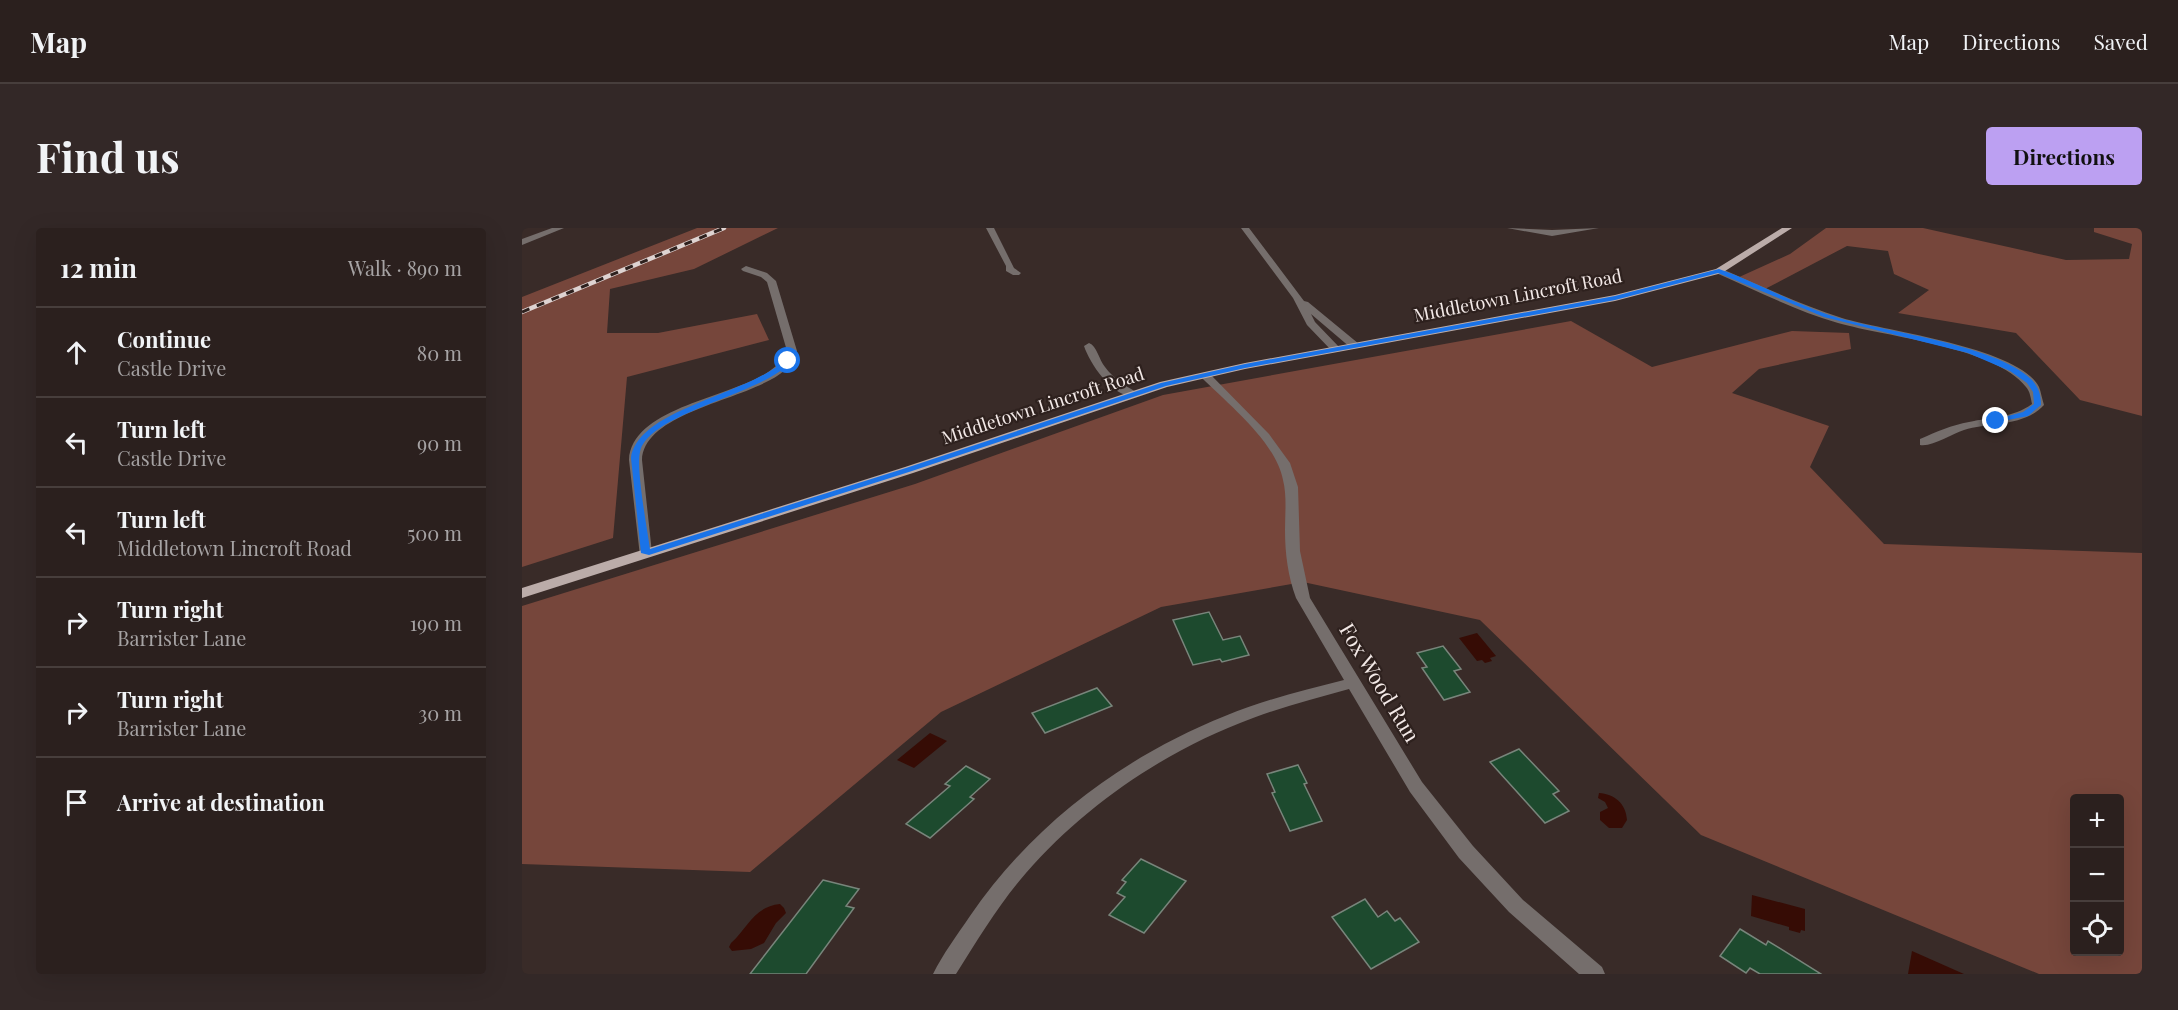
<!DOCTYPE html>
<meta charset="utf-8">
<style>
:root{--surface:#2b201e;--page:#332827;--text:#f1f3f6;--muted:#a6a3a4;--line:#473e3c;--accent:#bca0f2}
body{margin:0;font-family:"Playfair Display",serif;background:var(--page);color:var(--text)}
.controls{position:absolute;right:18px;bottom:18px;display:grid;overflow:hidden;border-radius:6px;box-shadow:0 6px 24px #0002}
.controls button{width:54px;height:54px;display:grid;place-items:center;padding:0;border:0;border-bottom:2px solid var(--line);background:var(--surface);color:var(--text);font:30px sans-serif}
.stop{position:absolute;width:18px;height:18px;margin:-14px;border:4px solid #1a73e8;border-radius:50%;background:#fff}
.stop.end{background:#1a73e8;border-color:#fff;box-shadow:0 2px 6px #0008}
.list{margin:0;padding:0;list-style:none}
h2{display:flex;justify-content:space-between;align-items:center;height:78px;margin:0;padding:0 24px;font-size:26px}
h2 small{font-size:20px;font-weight:400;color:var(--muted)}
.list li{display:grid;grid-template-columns:39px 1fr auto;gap:18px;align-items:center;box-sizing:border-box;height:90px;padding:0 24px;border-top:2px solid var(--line)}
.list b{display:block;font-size:22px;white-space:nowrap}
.list p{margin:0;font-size:20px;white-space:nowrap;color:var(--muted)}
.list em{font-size:20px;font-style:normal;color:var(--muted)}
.icon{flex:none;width:33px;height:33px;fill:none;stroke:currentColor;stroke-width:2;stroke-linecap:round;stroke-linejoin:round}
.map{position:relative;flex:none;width:1620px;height:746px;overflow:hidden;border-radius:6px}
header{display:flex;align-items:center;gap:36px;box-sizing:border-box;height:84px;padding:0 30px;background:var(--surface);border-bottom:2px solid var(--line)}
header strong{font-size:28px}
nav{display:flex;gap:33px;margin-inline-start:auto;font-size:21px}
.intro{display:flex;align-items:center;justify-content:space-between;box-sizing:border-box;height:144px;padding:0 36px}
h1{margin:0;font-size:42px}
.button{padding:15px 27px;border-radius:6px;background:var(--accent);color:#111;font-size:21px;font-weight:700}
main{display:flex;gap:36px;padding:0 36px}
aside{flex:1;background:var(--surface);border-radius:6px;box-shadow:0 6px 24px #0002}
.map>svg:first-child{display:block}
</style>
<header>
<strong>Map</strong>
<nav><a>Map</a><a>Directions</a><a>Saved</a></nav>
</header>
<div class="intro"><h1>Find us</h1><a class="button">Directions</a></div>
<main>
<aside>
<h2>12 min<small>Walk · 890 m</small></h2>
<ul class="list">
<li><svg class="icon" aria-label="ahead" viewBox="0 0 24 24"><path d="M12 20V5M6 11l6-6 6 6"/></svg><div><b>Continue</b><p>Castle Drive</p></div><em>80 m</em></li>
<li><svg class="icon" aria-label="left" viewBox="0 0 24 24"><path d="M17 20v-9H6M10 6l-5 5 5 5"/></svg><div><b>Turn left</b><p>Castle Drive</p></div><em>90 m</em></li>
<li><svg class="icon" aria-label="left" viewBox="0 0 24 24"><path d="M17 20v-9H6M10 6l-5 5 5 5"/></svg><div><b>Turn left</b><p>Middletown Lincroft Road</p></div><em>500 m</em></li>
<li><svg class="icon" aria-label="right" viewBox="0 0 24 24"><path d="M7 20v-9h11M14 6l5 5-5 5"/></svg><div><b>Turn right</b><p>Barrister Lane</p></div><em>190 m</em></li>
<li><svg class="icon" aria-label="right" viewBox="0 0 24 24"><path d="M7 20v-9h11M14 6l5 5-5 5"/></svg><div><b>Turn right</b><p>Barrister Lane</p></div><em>30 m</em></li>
<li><svg class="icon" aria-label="arrive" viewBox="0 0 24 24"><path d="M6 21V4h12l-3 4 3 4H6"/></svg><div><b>Arrive at destination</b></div></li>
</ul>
</aside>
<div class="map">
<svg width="1620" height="746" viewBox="0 0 1620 746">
<rect width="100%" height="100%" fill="#392b28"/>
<!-- forest -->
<g fill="#76463b" fill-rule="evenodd">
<polygon points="175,0 256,0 172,41 88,61 85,105 136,105 235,86 247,112 105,149 91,310 0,339 0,69"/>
<polygon points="1304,0 1401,0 1544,32 1607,31 1610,16 1572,4 1572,0 1616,0 1620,2 1620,188 1558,172 1494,105 1376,85 1407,62 1372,46 1366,23 1325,18 1243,61 1215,50 1268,26"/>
<path d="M1049 93 1130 139 1270 103 1327 105 1329 121 1237 141 1210 165 1307 198 1288 239 1362 316 1620 325V746H1517L1179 607 958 392 781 354 639 379 419 484 228 644 0 636V378L393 256 641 167ZM1552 570H1598V724H1552Z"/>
</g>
<!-- water -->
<g fill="#360c05">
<polygon points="955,405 974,428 968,430 970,433 963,435 960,432 955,433 937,410"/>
<polygon points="408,505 425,513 392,540 375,532"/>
<path d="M1077 565C1092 566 1104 575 1105 592L1100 600H1087L1078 592V584L1086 580 1083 574 1076 570Z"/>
<polygon points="1230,667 1283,681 1283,703 1279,702 1278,705 1267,702 1267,699 1229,688"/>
<path d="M258 676 262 680 264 685 254 695 242 715 229 721 210 723 207 719 209 715C226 700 231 679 258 676Z"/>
<polygon points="1390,723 1442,746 1386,746"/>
</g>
<!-- building -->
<g fill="#1d4a2e" stroke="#78857b" stroke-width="1.5">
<polygon points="687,384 701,412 718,408 727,427 700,434 698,431 671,437 651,392"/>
<polygon points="921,418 939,441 932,443 948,464 922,472 900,440 905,439 895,425"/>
<polygon points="575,460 590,478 523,505 510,485"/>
<polygon points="997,521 1037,563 1031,566 1047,583 1023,595 968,534"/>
<polygon points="776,537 785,555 782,556 800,593 768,603 750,565 753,564 745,546"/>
<polygon points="444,538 468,551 448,569 452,571 408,610 384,596 428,558 423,556"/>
<polygon points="619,631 664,653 622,705 587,687 603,669 595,665 604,654 600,652"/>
<polygon points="301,652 337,661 324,678 332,680 284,746 228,746"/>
<polygon points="843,671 856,689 865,683 873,693 878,690 897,714 849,741 810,689"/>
<polygon points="1218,701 1244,717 1246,713 1299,746 1238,746 1228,740 1224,745 1198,728"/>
</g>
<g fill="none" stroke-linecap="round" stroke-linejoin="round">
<!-- minor -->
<g fill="#756e6c" fill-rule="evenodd">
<polygon points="30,0 42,0 0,17 0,11"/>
<polygon points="464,0 472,0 492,40 499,45 497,47 491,47 484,43 484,38"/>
<polygon points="719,0 727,0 782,73 786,74 837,116 837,120 829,120 789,86 793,94 819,121 810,123 785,97 771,70"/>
<polygon points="985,0 1030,2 1077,0 1030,8"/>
<path d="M224 38 245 45 254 53 275 123C271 129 268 137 263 142 230 172 122 182 120 232L130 325 128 328H118L107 232C110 176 219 170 254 138 259 134 262 128 265 123L245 54 239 49 221 43 219 41Z"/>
<path d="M1194 41H1200C1240 58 1279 77 1320 90 1362 103 1497 119 1517 159 1519 164 1520 171 1522 177 1502 199 1468 194 1442 202 1429 206 1411 219 1398 217V211C1414 204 1430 197 1447 194 1469 189 1491 190 1510 176 1509 171 1508 163 1504 159 1473 119 1365 109 1316 95 1274 83 1234 62 1194 45Z"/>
<path d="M567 115C575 118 577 132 583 139 591 150 602 157 614 164V168C592 172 568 136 562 118Z"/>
<path d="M683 144 687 145 747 206 768 235 776 259 778 323 788 370 900 554 951 618 1001 672 1080 739 1083 746H1057L987 684 937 630 888 564 827 461C795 470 763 478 731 490 646 521 564 576 504 645 477 676 456 711 434 746H411C421 726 435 707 448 688 510 597 601 529 703 488 742 472 782 462 822 452L774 370C766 348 763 326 763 302 763 286 765 268 761 252 754 214 706 176 679 149L678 147Z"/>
</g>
<!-- major -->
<polygon fill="#bbaca9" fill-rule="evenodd" points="1260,0 1270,0 1200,45 1093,73 723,141 645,159 391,245 0,370 0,360 383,239 638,154 723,135 1093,67 1194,41"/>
<defs>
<polyline id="rail" points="0,84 202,0"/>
</defs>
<!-- rail casing -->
<use href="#rail" stroke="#ded3d1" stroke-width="4.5"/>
<!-- rail -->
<use href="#rail" stroke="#2e211e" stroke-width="3" stroke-dasharray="8" stroke-linecap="butt"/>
</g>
<!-- route -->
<path fill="#1a73e8" d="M1197 41C1234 54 1269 74 1307 87 1359 104 1472 115 1510 152 1517 160 1519 167 1519 177L1506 188 1471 195V192L1501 184 1512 176 1511 164 1505 155 1488 143 1446 125 1302 89 1196 45 1093 72 723 140 644 158 390 243 127 327 119 325 109 230C116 180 228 167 264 131L270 133C240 167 126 185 118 224 114 242 125 299 128 321L384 240 639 155 723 136 1093 68Z"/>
<g text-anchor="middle" stroke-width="4.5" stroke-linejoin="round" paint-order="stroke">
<!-- far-street labels -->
<g font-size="18" fill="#f3e9e7" stroke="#2e211e">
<text transform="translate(996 68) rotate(-11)" y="6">Middletown Lincroft Road</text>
<text transform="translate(521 178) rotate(-18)" y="6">Middletown Lincroft Road</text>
</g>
<!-- street labels -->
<g font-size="21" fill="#f3e9e7" stroke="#2e211e">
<text transform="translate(857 455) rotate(59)" y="7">Fox Wood Run</text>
</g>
</g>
</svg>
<div class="controls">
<button>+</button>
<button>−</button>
<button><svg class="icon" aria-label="locate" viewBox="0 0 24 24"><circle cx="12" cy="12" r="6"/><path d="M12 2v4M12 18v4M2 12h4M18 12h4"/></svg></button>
</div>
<div class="stop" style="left:266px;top:133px"></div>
<div class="stop end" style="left:1474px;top:193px"></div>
</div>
</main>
